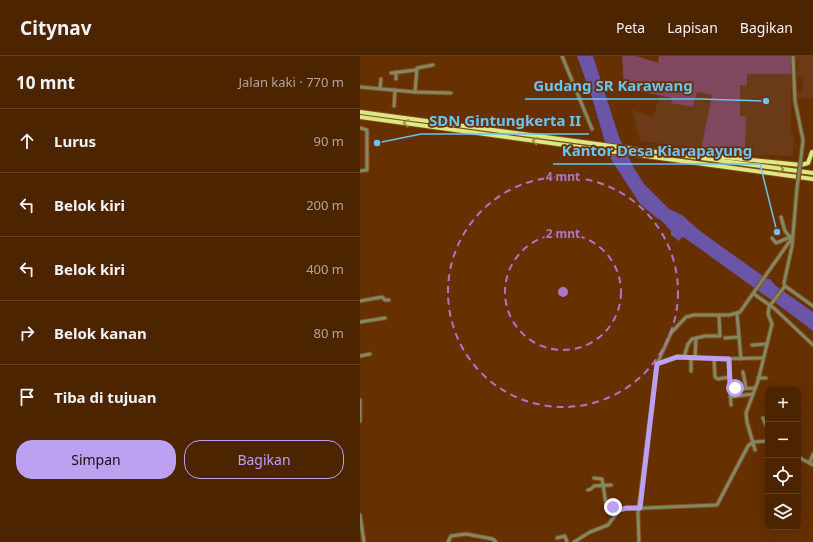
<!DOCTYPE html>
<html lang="id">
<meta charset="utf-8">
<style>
:root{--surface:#4c2400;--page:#56300f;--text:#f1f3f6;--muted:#b2a499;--line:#634122;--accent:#bca0f2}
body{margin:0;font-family:"Noto Sans",sans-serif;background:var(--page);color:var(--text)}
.controls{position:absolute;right:12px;bottom:12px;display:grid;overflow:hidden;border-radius:8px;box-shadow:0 4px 16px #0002}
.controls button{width:36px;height:36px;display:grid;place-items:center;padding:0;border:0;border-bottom:1px solid var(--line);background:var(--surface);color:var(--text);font:20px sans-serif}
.stop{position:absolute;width:12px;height:12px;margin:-9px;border:3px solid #bca0f2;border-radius:50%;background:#fff}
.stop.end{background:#bca0f2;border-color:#fff;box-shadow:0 1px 4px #0008}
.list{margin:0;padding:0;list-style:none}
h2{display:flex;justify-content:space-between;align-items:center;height:52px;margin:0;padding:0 16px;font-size:17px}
h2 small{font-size:13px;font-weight:400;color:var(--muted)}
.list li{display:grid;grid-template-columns:26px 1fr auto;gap:12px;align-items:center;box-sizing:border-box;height:64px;padding:0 16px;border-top:1px solid var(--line)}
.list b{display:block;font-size:15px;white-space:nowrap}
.list em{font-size:13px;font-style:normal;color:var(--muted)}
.actions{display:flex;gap:8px;padding:12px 16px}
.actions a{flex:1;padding:9px 0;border:1px solid var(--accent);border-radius:16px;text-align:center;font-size:14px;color:var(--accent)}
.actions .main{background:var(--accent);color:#111}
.icon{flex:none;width:22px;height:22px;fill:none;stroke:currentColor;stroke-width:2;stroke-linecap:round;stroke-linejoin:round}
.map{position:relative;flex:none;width:453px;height:486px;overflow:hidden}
header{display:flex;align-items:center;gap:24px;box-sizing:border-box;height:56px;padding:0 20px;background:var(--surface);border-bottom:1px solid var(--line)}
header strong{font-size:19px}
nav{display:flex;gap:22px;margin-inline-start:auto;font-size:14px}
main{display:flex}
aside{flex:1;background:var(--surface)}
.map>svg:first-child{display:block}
</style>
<header>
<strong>Citynav</strong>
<nav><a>Peta</a><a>Lapisan</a><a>Bagikan</a></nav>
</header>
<main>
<aside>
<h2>10 mnt<small>Jalan kaki · 770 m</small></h2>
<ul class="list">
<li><svg class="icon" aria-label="ahead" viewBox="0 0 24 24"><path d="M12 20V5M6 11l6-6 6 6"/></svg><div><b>Lurus</b></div><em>90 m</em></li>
<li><svg class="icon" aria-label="left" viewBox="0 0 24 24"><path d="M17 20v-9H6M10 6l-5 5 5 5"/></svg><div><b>Belok kiri</b></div><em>200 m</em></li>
<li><svg class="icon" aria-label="left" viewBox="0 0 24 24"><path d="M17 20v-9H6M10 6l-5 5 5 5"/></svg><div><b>Belok kiri</b></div><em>400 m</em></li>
<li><svg class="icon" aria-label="right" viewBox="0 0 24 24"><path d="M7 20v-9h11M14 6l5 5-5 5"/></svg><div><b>Belok kanan</b></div><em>80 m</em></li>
<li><svg class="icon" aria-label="arrive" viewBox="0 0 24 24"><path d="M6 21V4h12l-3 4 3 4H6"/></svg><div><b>Tiba di tujuan</b></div></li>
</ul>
<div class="actions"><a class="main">Simpan</a><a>Bagikan</a></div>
</aside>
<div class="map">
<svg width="453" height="486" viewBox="0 0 453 486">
<rect width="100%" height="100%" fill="#663000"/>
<!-- built -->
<g fill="#6b3b17">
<polygon points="434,0 453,0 453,43 435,42 435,36 442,37 443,21 437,21 438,5 434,5"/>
<polygon points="387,18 431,18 431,76 434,81 433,100 385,99 386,61 380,61 380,28"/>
<polygon points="337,36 352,39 341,93 280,85 272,54 293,61 300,40 312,42 311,46 333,50"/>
</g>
<!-- green -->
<polygon fill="#80475f" points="262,0 277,0 298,7 299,0 431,0 431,18 387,18 387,29 380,29 380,60 386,61 385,99 341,93 352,39 337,36 333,51 311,47 312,42 264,32"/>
<!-- water -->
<polygon fill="#6b55a6" points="217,0 233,0 259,81 274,112 284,128 309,153 322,159 340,175 407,223 410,223 416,230 453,256 453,275 412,244 404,239 325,182 322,181 319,185 311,179 311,175 300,163 298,163 280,148 249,100 232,42"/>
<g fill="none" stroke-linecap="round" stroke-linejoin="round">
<defs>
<g id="minor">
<polyline points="202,0 232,73"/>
<polyline points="433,0 435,45 443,84 441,102"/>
<polyline points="36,16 36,23"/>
<polyline points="31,17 56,14"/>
<polyline points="0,31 55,36 91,37"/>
<polyline points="20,32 21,23"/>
<polyline points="55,36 57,12 73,9"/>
<polyline points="34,50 35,34"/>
<polyline points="0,72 7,74 7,114 0,115"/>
<polyline points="437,132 432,190 424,227 425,230 453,250"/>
<polyline points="421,161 425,175 429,180"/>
<polyline points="412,182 416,187 433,180"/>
<polyline points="394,238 415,253 453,289"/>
<polyline points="0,245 22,241 25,244 29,244"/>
<polyline points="377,258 381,303"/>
<polyline points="0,266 25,262"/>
<polyline points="365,282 379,281"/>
<polyline points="392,289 407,288"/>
<polyline points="0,300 10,298"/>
<polyline points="324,301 328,288 332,283 345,280 360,280 359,260"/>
<polyline points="335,302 336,282"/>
<polyline points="354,303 355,321 358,323 370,321"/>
<polyline points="369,303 371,349"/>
<polyline points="297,308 317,301 354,303 403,302"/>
<polyline points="331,315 331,302"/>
<polyline points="383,316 386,332"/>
<polyline points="398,322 406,322"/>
<polyline points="370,330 377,333 395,332"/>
<polyline points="370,341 393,338"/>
<polyline points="0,344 0,365"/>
<polyline points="403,362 408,374"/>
<polyline points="395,394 387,366 386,357 398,325 412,268 408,258 409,251 425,230"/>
<polyline points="438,401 453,409"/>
<polyline points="450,406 453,398"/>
<polyline points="234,422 242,423 246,448 253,451 257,455"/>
<polyline points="228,434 231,433 234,430 251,429"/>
<polyline points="0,459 4,486"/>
<polyline points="197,482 205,480 207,486"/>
<polyline points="88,486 91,480 106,478 133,483 136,486"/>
<polyline points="214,486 230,476 248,469 260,453 357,449 388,390 393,386 408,385"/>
<polyline points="279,486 278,457 297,308 311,277 326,261 334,259 369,259 380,256 432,182"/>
</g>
<g id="highway">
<polyline points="0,56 453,117"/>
<polyline points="0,61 453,123"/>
<polyline points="343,99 441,109 448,107 452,96"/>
</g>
</defs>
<!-- minor casing -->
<use href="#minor" stroke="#7e4c21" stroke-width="5"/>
<!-- highway casing -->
<use href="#highway" stroke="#7e4c21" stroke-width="6"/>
<!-- minor -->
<use href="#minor" stroke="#838860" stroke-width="3"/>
<!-- highway -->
<use href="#highway" stroke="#dde883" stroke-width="4"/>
<defs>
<polyline id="minor-bridge" points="437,132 441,102"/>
</defs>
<!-- minor-bridge casing -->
<use href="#minor-bridge" stroke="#7e4c21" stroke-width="5" stroke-linecap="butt"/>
<!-- minor-bridge -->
<use href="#minor-bridge" stroke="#838860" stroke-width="3"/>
</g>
<!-- one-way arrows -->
<defs><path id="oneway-chevron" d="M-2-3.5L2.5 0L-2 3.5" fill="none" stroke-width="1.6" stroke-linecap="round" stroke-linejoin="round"/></defs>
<g stroke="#9c833b">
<use href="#oneway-chevron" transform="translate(46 67) rotate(-172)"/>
<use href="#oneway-chevron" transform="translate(175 85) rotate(-172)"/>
<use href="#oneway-chevron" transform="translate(421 113) rotate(8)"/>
</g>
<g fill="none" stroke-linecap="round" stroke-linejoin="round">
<!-- route -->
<polyline stroke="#bca0f2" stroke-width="5" points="253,451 257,455 266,452 280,452 297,308 317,301 369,303 370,330 375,332"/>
</g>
<!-- distance rings -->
<g fill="none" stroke="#af75c6" stroke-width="2" stroke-dasharray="7 5">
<circle cx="203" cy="236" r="58"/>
<circle cx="203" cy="236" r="115"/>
</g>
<circle cx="203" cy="236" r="6" fill="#af75c6" stroke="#663000" stroke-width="2"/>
<g font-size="12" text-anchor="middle" font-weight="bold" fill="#af75c6" stroke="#663000" stroke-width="3.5" stroke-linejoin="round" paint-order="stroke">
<text x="203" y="125">4 mnt</text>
<text x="203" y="182">2 mnt</text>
</g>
<!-- callouts -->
<path fill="none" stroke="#6bc3f2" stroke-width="1.5" d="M406 45L341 43H165M17 87L61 78H229M417 176L400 108H193"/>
<g fill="#6bc3f2" stroke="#663000" stroke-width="1.5">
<circle cx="406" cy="45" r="4"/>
<circle cx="17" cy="87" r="4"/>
<circle cx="417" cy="176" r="4"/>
</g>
<g font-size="15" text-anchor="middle" font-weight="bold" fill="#6bc3f2" stroke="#663000" stroke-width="3.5" stroke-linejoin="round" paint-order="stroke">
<text x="253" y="35">Gudang SR Karawang</text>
<text x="145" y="70">SDN Gintungkerta II</text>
<text x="297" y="100">Kantor Desa Kiarapayung</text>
</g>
</svg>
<div class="controls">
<button>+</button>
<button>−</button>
<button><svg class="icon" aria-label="locate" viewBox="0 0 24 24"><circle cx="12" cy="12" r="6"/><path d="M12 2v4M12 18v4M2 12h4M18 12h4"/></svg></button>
<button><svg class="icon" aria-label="layers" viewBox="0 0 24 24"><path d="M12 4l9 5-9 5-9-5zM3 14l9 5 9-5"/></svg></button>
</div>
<div class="stop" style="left:375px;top:332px"></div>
<div class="stop end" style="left:253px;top:451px"></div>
</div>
</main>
